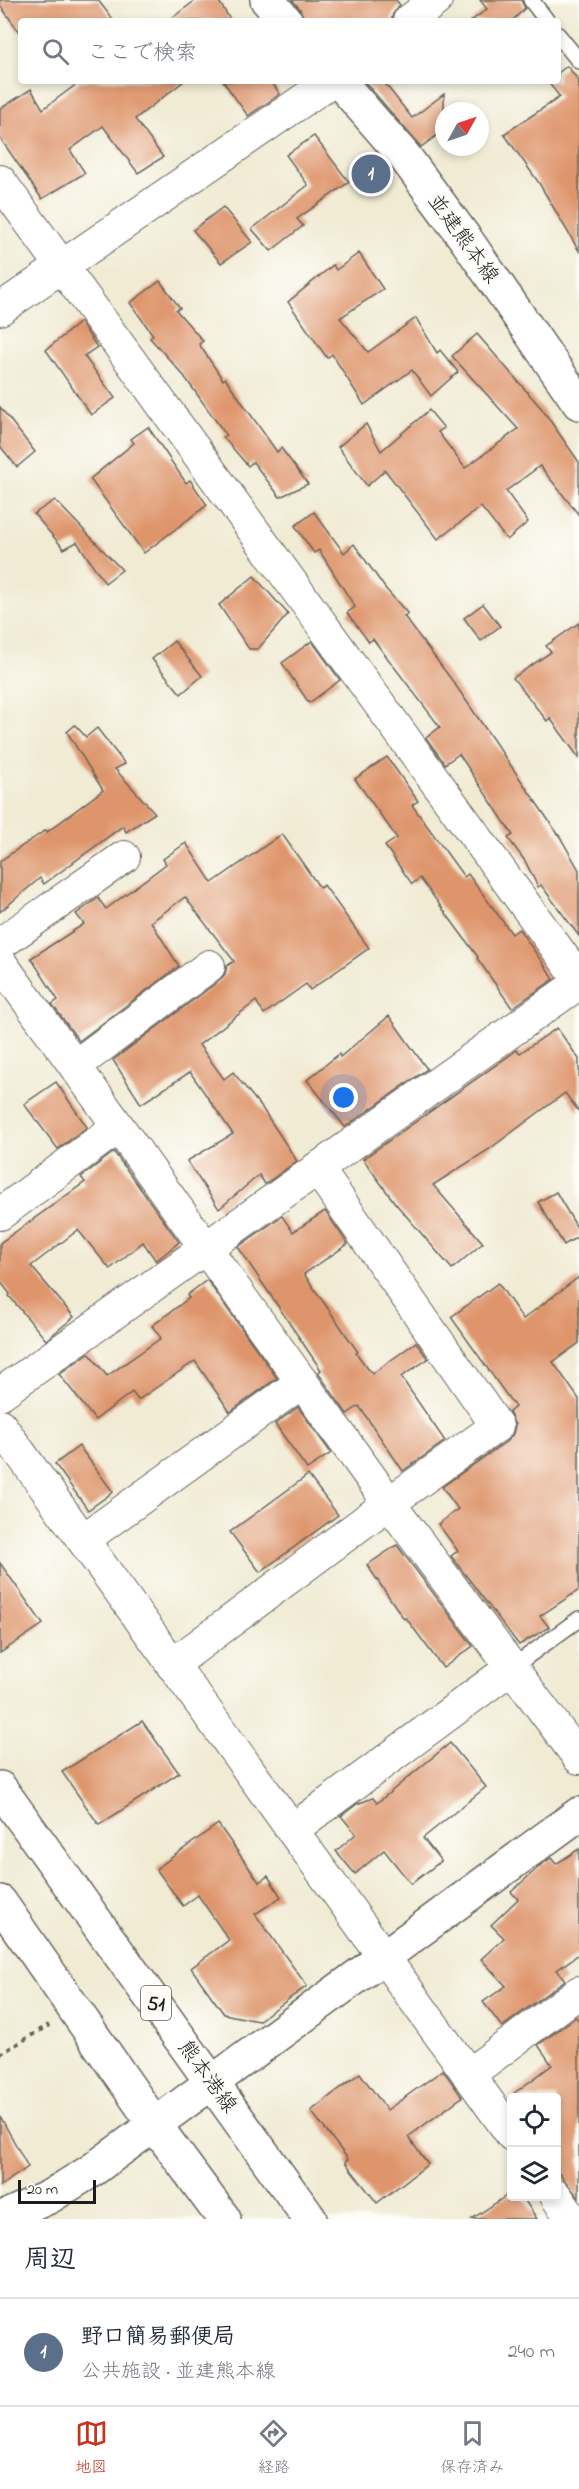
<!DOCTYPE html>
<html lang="ja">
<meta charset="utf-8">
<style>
:root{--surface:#fff;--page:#f6f6f7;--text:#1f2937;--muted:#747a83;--line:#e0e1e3;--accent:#c8321e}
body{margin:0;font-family:"Indie Flower","Klee One",sans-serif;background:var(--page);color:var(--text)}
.controls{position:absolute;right:18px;bottom:18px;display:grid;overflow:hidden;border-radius:6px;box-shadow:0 3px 9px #0003}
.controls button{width:54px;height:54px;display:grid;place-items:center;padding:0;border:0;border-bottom:2px solid var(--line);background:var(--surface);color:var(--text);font:30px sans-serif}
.compass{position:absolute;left:435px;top:102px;width:54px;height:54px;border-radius:50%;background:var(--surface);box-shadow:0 3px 9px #0003;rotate:50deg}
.scale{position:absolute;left:18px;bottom:15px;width:78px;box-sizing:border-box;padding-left:6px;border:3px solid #1c1c1c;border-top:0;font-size:16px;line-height:21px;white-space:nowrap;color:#1c1c1c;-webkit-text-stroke:4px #fdfcf7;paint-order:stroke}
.you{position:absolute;left:344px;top:1098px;width:21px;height:21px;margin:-15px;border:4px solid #fff;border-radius:50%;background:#1a73e8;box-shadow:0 0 0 9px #1a73e833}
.badge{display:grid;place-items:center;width:39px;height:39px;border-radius:50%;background:var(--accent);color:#fff;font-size:20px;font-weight:700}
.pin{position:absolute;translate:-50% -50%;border:3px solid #fff;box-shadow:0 2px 6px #0006}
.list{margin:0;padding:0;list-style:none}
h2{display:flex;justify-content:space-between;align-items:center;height:78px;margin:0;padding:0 24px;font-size:26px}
h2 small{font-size:20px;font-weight:400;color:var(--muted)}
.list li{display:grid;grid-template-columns:39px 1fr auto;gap:18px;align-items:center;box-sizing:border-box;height:108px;padding:0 24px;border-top:2px solid var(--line)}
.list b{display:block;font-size:22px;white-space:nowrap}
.list p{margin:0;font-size:20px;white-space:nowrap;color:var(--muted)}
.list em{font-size:20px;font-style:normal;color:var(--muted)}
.icon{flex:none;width:33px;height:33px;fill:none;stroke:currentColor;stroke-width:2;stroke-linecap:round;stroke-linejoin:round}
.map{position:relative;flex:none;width:579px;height:2219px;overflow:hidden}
.search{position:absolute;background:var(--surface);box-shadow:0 3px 9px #0003;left:18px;right:18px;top:18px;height:66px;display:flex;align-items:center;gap:15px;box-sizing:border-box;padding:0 21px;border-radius:6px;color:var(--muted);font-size:22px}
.sheet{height:186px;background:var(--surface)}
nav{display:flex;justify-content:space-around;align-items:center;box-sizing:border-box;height:84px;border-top:2px solid var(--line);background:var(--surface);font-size:16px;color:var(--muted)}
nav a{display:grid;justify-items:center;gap:3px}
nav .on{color:var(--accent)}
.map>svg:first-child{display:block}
</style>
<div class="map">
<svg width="579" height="2219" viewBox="0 0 579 2219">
<rect width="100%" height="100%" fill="#fdfcf7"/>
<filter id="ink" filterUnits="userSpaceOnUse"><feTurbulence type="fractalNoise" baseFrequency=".0167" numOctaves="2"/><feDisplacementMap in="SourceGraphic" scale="12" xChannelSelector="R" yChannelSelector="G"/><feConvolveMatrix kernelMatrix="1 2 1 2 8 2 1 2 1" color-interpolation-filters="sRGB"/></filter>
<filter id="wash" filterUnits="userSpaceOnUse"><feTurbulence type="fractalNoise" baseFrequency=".008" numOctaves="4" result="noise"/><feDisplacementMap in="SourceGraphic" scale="24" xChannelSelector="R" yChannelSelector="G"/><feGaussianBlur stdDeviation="1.35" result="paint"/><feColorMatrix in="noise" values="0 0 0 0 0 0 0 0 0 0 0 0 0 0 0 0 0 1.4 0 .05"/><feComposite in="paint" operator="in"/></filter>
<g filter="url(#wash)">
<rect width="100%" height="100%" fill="#f1ebd4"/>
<g id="blocks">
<!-- building -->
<g fill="#de956c">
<polygon points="0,0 98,0 114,21 21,21 19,32 0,5"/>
<polygon points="196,0 218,0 231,21 168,21"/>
<polygon points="292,0 396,0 400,5 393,14 391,21 304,21 300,9"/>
<polygon points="480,0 521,0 525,8 512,21 471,21 487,9"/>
<polygon points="567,66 579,81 579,251 539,183 504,134 560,97 548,82 558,81 558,73"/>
<polygon points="81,81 184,81 135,119 163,157 138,173 103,126 70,150 85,173 42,199 0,138 0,109 31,89 43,109"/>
<polygon points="223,81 271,81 280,94 248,116"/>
<polygon points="364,81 383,81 412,118 444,94 444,130 421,147"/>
<polygon points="314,136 349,182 297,219 303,226 271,251 252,229 308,185 286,155"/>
<polygon points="223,207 252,242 221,263 193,230"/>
<polygon points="359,253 383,289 340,318 368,352 416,318 437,353 440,350 458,372 431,396 412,370 364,405 332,354 327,358 288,302 333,265 336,270"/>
<polygon points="160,281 180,308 176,310 203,341 199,344 223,380 225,378 277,452 281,448 308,484 280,497 253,462 248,466 223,437 226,435 184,376 150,338 153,335 130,303"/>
<polygon points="80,322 97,347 84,356 115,398 91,415 46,350"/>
<polygon points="477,334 542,409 579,462 579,515 540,466 506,491 528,522 507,540 481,507 438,539 385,470 367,486 338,447 366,424 381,451 429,410 444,428 438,432 465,468 518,429 452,356"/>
<polygon points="0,407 35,452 17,467 0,446"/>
<polygon points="148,427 186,483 190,480 207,505 144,553 90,479 134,443 131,439"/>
<polygon points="55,500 79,525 122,570 105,583 77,542 64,549 34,514"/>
<polygon points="314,512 344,553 354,544 385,588 408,614 404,616 454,683 560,837 579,870 579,936 541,885 538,887 525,861 508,838 513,835 459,754 445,764 426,738 440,727 373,639 369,642 347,613 355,607 319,550 314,553 295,526"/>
<polygon points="254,576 288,614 258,649 249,649 219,605"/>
<polygon points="483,604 500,626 481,641 464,618"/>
<polygon points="579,623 579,758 550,718 547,721 513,678 551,652 546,646"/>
<polygon points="174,641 202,676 181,694 152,659"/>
<polygon points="312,641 340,680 309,703 282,663"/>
<polygon points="75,725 86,737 97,728 125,764 115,769 155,813 126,832 123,826 44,884 40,878 0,912 0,861 46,830 47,832 103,790 67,732"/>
<polygon points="387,757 418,801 412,805 464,877 468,874 512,934 519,929 554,979 512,1008 477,958 478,957 420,878 412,884 385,846 397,838 355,779"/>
<polygon points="282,834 320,888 324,885 369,948 310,990 306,984 264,1014 256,1001 199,1045 224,1079 233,1072 262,1108 297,1161 265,1184 259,1175 219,1209 187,1161 233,1134 190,1072 141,1104 113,1060 220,980 225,974 227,966 234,961 185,897 151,922 179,966 79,1041 52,1004 58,1000 31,958 84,924 76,914 98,898 106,909 166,864 163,859 186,843 212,883"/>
<polygon points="389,1016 427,1069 345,1127 307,1080 339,1054 340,1057"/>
<polygon points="557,1028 579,1059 579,1112 565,1093 488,1150 433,1185 483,1243 452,1269 395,1203 363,1159 517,1050 520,1053"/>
<polygon points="56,1082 87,1127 58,1149 24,1104"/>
<polygon points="114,1152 179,1242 156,1261 143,1242 110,1269 78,1230 31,1266 74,1317 46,1340 9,1296 10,1294 0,1281 0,1243 85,1182 81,1177"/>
<polygon points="556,1192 579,1231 579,1236 564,1245 538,1202"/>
<polygon points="325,1211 348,1244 304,1274 358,1352 356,1353 372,1374 416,1342 428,1359 401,1377 445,1441 403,1471 359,1406 347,1414 318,1373 321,1370 238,1247 282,1216 293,1232"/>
<polygon points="579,1277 579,1343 553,1362 579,1399 579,1590 540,1616 549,1627 519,1645 451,1556 458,1551 438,1524 458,1509 442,1487 507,1441 513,1434 515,1425 509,1412 515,1407 451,1317 498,1283 523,1319"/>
<polygon points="207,1280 277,1378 230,1412 195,1361 138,1400 132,1392 95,1420 59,1374 89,1353 107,1376 161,1338 152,1326 189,1298 187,1295"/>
<polygon points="298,1407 331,1453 307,1469 275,1424"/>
<polygon points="79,1446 113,1492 88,1510 55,1464"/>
<polygon points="308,1475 338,1515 260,1572 230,1532"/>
<polygon points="397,1545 473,1646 443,1668 406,1618 404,1619 367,1565"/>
<polygon points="0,1563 43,1624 0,1653"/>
<polygon points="142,1721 179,1773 99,1825 62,1772"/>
<polygon points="450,1743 486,1787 423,1838 441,1861 411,1884 384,1850 355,1874 336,1851 356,1834 341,1816 357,1804 373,1798 377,1803"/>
<polygon points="218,1824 259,1882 268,1876 281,1897 255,1914 307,1986 258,2021 224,2014 191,1968 229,1940 198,1895 183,1906 156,1869"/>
<polygon points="579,1849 579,1954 557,1970 565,1980 502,2027 483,2002 506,1986 481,1959 504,1938 491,1925 518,1899 511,1892 542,1864 551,1858 556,1864"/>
<polygon points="576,2017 579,2021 579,2198 556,2170 556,2097 509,2097 552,2065 538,2045"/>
<polygon points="443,2070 462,2097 408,2137 428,2164 377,2203 345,2162 348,2159 311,2111 360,2073 387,2110"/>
<polygon points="0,2116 28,2167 0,2186"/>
<polygon points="506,2196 522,2196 537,2219 472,2219"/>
</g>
</g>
</g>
<g filter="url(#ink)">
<use href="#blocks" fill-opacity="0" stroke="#67645c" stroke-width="1.5"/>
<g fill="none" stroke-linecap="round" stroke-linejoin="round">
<defs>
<g id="lane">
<polyline points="531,0 547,21"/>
<polyline points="558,35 579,61"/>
<polyline points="511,1668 579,1619"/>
</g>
<g id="street">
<polyline points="409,21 436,0"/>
<polyline points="0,181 579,979"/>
<polyline points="0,309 331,81"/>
<polyline points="0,944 124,857"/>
<polyline points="0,962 389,1503 579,1758"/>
<polyline points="75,1066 209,966"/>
<polyline points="0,1214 118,1127"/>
<polyline points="0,1394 579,983"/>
<polyline points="0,1425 512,2135"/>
<polyline points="83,1540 302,1382"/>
<polyline points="172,1665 389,1503 497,1426 317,1168"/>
<polyline points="292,1830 511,1668"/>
<polyline points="468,2075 579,1992"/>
<polyline points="556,2196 572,2219"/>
</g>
<g id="secondary">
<polyline points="267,0 286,21"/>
<polyline points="339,81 405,157 467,241 579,403"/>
<polyline points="0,2219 49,2197 91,2171 579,1814"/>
</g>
<g id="primary">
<polyline points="0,1788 310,2219"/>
<polyline points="0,1902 155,2125 224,2219"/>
</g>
</defs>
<!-- lane casing -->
<use href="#lane" stroke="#67645c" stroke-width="18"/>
<!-- street casing -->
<use href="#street" stroke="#67645c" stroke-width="34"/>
<!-- secondary casing -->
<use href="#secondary" stroke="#67645c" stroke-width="36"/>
<!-- primary casing -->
<use href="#primary" stroke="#67645c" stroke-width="36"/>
<!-- path -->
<polyline stroke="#67645c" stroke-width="4" stroke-dasharray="4.5 4.5" stroke-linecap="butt" points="0,2054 49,2025"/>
<!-- lane -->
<use href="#lane" stroke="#fff" stroke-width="15"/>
<!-- street -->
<use href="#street" stroke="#fff" stroke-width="32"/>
<!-- secondary -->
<use href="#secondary" stroke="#fff" stroke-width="33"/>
<!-- primary -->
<use href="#primary" stroke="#fff" stroke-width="33"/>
</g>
</g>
<g text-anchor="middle" stroke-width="5" stroke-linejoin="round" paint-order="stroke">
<!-- shield labels -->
<rect fill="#fdfcf7" stroke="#605f5e" stroke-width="1.5" x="141" y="1986" width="30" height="34" rx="4.5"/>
<g font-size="20" font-weight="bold" fill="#1c1c1c">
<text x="156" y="2010">51</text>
</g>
<!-- street labels -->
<g font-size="21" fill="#1c1c1c" stroke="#fdfcf7">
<text transform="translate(464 238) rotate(54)" y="7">並建熊本線</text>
<text transform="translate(208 2076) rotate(54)" y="7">熊本港線</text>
</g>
</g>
</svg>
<div class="controls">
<button><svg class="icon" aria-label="locate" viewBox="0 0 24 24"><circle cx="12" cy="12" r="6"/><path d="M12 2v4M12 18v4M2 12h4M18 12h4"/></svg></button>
<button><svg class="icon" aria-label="layers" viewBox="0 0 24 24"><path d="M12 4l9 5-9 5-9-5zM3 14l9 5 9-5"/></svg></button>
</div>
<svg class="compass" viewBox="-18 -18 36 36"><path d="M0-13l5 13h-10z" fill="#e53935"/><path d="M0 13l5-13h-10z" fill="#747a83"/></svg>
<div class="scale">20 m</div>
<div class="you"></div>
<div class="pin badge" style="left:371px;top:174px;background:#5c6f8a">1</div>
<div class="search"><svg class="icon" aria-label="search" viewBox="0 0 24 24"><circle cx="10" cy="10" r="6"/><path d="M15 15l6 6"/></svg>ここで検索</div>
</div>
<section class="sheet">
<h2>周辺<small></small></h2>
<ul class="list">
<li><span class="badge" style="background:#5c6f8a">1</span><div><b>野口簡易郵便局</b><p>公共施設 · 並建熊本線</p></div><em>240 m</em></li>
</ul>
</section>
<nav>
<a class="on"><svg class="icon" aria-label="map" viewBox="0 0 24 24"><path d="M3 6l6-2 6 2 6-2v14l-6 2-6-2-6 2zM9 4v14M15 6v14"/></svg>地図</a>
<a><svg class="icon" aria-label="directions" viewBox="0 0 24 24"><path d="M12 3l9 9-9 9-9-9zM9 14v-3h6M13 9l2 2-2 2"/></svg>経路</a>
<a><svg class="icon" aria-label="saved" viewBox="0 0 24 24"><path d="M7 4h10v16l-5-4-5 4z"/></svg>保存済み</a>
</nav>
